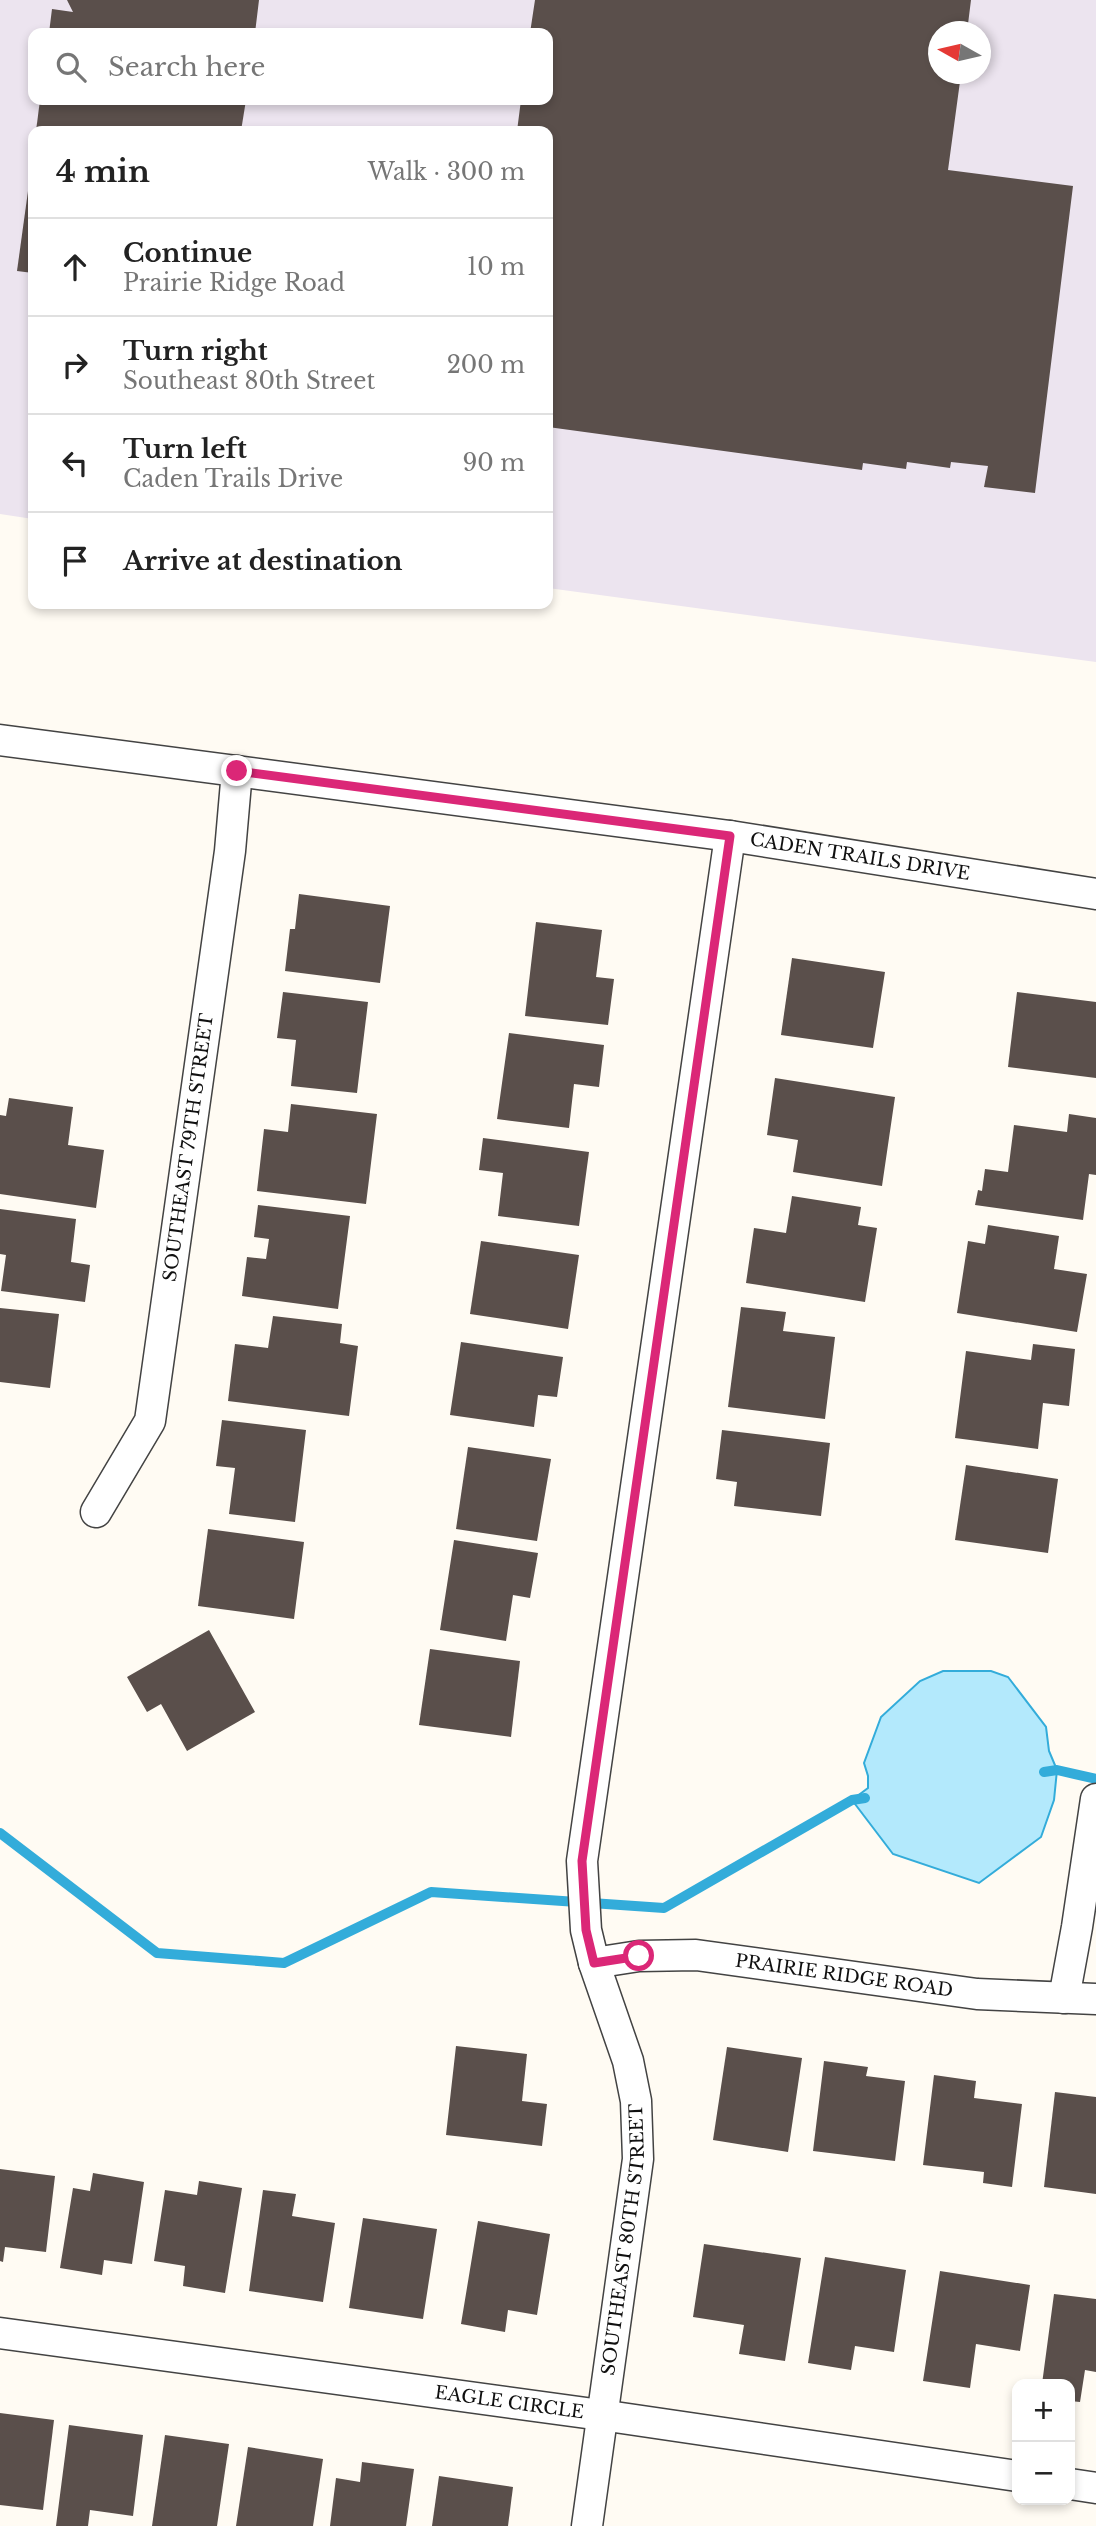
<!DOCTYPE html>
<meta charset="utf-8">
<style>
:root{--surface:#fff;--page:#f6f6f6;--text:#222;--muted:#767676;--line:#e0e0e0}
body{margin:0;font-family:"Libre Baskerville",serif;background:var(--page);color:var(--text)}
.controls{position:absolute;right:21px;bottom:21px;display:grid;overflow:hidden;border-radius:14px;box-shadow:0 4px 10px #0003}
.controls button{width:63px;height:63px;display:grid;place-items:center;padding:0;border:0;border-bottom:2px solid var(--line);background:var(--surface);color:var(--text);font:35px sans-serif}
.compass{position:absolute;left:928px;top:21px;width:63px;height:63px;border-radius:50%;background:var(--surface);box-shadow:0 4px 10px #0003;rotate:278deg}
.stop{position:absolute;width:21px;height:21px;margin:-16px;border:5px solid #db2777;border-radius:50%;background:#fff}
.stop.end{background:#db2777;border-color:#fff;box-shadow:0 2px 7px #0008}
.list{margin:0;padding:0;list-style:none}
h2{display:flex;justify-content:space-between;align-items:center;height:91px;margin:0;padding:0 28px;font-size:30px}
h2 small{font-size:23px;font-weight:400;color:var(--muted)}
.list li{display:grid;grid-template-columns:46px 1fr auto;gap:21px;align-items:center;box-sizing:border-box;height:98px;padding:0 28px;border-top:2px solid var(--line)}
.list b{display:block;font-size:26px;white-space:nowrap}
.list p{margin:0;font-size:23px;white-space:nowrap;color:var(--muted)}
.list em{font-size:23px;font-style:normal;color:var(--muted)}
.icon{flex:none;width:38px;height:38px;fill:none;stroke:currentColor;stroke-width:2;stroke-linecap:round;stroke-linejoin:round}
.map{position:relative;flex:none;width:1096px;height:2526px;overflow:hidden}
.search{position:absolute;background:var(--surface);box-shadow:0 4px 10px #0003;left:28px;top:28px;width:525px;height:77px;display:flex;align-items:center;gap:18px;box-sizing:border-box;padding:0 24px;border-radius:14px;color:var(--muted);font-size:26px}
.panel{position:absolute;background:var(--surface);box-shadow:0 4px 10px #0003;left:28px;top:126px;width:525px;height:483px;border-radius:14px}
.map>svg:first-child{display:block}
</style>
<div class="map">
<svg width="1096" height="2526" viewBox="0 0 1096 2526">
<rect width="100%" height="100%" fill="#fffbf3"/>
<!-- industrial -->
<path fill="#ece4ef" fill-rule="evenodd" d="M0 0H1096V662L548 588V131H33V519L0 514ZM939 32H981V74H939ZM33 33H548V100H33Z"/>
<!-- water -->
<polygon fill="#b3e9fc" stroke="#33acda" stroke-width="2" points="943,1671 991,1671 1008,1677 1046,1727 1049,1751 1057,1770 1054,1800 1041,1837 979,1883 893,1854 852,1800 868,1788 868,1776 864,1763 881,1717 920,1681"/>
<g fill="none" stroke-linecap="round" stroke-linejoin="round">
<!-- stream -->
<g stroke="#33acda" stroke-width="10">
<polyline points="1044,1772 1057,1770 1096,1779"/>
<polyline points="0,1833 157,1953 284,1963 431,1892 664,1908 852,1800 865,1798"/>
</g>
</g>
<!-- building -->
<g fill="#5a4f4b">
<polygon points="67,0 259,0 255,33 49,33 52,9 73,12"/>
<polygon points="535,0 971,0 967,32 939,32 939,74 961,74 948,170 1073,186 1035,493 984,487 988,466 951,462 950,468 907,462 906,469 863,463 862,470 548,427 548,131 517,131 521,100 548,100 548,33 530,33"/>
<polygon points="40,100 246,100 241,131 36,131"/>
<polygon points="32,162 33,162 33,273 17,271"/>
<polygon points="299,894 390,906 380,983 285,971 290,929 295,929"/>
<polygon points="536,922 602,930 596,977 614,979 608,1025 525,1016"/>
<polygon points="792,958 885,972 873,1048 781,1035"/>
<polygon points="283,992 368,1002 357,1093 291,1086 296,1040 277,1038"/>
<polygon points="1017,992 1096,1002 1096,1078 1008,1067"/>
<polygon points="509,1033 604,1045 599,1087 574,1084 569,1128 497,1119"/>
<polygon points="775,1078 895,1097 882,1186 793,1172 798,1140 767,1135"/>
<polygon points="9,1098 73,1107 68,1145 104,1150 96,1208 0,1194 0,1115 6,1116"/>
<polygon points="291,1104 377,1114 366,1204 257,1191 264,1129 288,1132"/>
<polygon points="1069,1114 1096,1118 1096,1175 1089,1174 1083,1220 975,1205 978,1190 982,1191 985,1169 1008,1172 1014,1125 1067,1132"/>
<polygon points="483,1138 589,1152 579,1226 498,1216 503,1173 479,1170"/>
<polygon points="792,1196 861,1207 858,1225 877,1228 865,1302 746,1283 754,1228 786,1233"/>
<polygon points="258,1205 350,1216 338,1309 242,1296 247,1257 266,1259 269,1239 254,1237"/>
<polygon points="0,1209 76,1219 71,1262 90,1265 85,1302 1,1291 6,1255 0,1254"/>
<polygon points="988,1225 1059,1236 1054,1269 1087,1274 1077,1332 957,1313 968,1241 985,1244"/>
<polygon points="481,1241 579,1255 568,1329 470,1314"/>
<polygon points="741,1307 786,1312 783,1331 835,1337 825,1419 728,1407"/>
<polygon points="0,1308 59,1314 50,1388 0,1382"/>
<polygon points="273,1316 342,1324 340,1343 358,1346 349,1416 228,1401 235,1344 268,1348"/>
<polygon points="461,1342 563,1357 557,1397 538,1395 534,1427 450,1415"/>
<polygon points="1033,1344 1075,1349 1069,1406 1043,1403 1038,1449 955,1438 966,1351 1031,1360"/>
<polygon points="222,1420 306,1430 295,1522 229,1514 235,1468 216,1466"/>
<polygon points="722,1430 830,1443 821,1516 734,1506 737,1482 716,1479"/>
<polygon points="468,1447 551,1459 537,1541 456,1529"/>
<polygon points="966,1465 1058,1479 1048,1553 955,1540"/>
<polygon points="208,1529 304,1542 294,1619 198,1606"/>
<polygon points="454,1540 538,1553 530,1598 513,1595 506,1641 440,1630"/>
<polygon points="209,1630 255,1712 187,1751 161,1704 147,1712 127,1677"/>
<polygon points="430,1649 520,1661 511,1737 419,1725"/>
<polygon points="456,2046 527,2054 522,2101 547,2104 542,2146 446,2135"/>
<polygon points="727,2047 802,2058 788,2152 713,2140"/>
<polygon points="824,2061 868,2067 866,2076 905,2081 895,2161 813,2151"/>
<polygon points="934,2075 976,2081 974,2098 1022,2104 1012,2187 983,2183 984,2172 923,2165"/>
<polygon points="1055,2092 1096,2097 1096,2194 1044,2187"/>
<polygon points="0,2169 55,2176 46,2252 5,2247 3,2262 0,2261"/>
<polygon points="93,2173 144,2182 132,2264 104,2260 102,2275 60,2268 73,2188 90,2191"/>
<polygon points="199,2181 242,2188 225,2293 183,2286 185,2266 154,2261 165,2190 197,2195"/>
<polygon points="263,2190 296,2194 292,2216 335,2223 323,2302 249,2291"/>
<polygon points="363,2218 437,2229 423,2319 349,2308"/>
<polygon points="478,2221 550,2234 537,2315 508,2310 505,2332 461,2324"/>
<polygon points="704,2244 801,2258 785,2361 739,2354 744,2325 693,2317"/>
<polygon points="825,2257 906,2270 894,2352 855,2346 851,2370 808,2363"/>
<polygon points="940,2271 1030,2285 1020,2351 976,2344 970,2388 923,2381"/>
<polygon points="1054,2294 1096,2299 1096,2372 1085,2370 1080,2402 1070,2401 1070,2384 1042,2384"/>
<polygon points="0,2413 54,2420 43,2510 0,2505"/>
<polygon points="69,2425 143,2435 133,2516 90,2510 88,2526 56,2526"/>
<polygon points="165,2435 229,2444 217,2526 152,2526"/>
<polygon points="248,2447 323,2459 313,2526 236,2526"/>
<polygon points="362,2462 414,2469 406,2526 330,2526 336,2478 360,2482"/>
<polygon points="439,2476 513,2487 508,2526 432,2526"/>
</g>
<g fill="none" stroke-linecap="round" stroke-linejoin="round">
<defs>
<g id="street">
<path id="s1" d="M0 740 730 836 1096 894"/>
<path id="s2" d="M96 1512 150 1421 230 851 237 771"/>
<path id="s3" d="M594 1963 639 1956 696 1955 977 1994 1096 1999"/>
<polyline points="1064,1998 1077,1927 1096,1799"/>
<path id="s4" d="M0 2333 601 2415 1017 2476"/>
<polyline points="1070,2484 1096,2488"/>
<path id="s5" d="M587 2526 638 2159 636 2101 628 2061 594 1963 586 1930 582 1861 730 836"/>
</g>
</defs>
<!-- street casing -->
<use href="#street" stroke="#434343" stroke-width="33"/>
<!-- street -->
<use href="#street" stroke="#fff" stroke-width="30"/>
</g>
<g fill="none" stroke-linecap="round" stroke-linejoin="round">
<!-- route -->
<polyline stroke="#db2777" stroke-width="9" points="237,771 730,836 582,1861 586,1930 594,1963 639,1956"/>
</g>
<g text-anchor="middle" stroke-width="7" stroke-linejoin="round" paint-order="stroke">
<!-- street labels -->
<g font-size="18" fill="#101010" stroke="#fff">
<text dy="6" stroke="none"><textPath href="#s1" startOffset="868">CADEN TRAILS DRIVE</textPath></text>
<text dy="6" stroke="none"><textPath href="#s2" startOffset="382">SOUTHEAST 79TH STREET</textPath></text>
<text dy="6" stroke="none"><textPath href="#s3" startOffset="252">PRAIRIE RIDGE ROAD</textPath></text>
<text dy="6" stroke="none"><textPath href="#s5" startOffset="289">SOUTHEAST 80TH STREET</textPath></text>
<text dy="6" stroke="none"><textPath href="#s4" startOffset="514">EAGLE CIRCLE</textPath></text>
</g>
</g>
</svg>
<div class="controls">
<button>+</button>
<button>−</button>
</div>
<svg class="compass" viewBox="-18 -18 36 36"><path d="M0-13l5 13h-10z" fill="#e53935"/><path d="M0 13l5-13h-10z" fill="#767676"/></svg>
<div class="stop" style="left:639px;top:1956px"></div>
<div class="stop end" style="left:237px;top:771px"></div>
<div class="search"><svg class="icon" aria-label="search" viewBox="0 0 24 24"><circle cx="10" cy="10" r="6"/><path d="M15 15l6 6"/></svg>Search here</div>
<section class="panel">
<h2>4 min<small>Walk · 300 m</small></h2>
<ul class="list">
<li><svg class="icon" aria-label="ahead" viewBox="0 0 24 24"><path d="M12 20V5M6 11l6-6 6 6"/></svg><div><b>Continue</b><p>Prairie Ridge Road</p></div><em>10 m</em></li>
<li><svg class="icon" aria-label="right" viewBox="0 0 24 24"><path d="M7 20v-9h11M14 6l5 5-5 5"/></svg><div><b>Turn right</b><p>Southeast 80th Street</p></div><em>200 m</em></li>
<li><svg class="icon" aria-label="left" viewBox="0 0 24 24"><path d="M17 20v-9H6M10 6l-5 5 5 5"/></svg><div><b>Turn left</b><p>Caden Trails Drive</p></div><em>90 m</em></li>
<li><svg class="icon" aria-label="arrive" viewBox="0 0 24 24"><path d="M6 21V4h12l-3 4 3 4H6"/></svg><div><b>Arrive at destination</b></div></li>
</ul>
</section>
</div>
